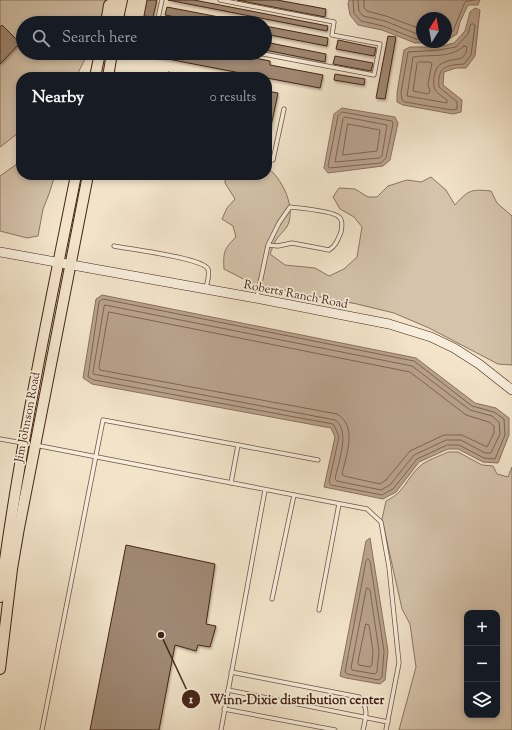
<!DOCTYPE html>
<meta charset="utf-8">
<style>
:root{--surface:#171b24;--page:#242831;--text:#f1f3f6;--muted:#9ea1a6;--line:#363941}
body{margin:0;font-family:"Sorts Mill Goudy",serif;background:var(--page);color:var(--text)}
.controls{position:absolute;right:12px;bottom:12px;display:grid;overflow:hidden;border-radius:8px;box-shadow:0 2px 6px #0003}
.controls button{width:36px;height:36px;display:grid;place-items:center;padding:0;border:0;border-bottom:1px solid var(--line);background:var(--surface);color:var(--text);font:20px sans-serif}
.compass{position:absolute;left:416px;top:12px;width:36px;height:36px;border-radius:50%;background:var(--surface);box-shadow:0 2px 6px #0003;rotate:11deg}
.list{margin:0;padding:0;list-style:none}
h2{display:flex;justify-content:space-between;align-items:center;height:52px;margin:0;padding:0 16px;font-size:17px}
h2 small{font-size:13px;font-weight:400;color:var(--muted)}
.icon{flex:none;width:22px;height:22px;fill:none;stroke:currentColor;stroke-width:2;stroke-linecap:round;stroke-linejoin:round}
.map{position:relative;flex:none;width:512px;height:730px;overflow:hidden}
.search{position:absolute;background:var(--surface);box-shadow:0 2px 6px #0003;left:16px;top:16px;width:256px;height:44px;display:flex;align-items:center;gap:10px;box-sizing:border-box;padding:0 14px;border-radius:22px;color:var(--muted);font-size:15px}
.panel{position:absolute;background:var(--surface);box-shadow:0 2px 6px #0003;left:16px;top:72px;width:256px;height:108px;border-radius:16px}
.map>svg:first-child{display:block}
</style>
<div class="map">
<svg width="512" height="730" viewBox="0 0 512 730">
<defs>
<filter id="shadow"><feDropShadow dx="1" dy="2" stdDeviation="1" flood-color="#0004"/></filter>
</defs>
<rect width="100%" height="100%" fill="#f2e3c9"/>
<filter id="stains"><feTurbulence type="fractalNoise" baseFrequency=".005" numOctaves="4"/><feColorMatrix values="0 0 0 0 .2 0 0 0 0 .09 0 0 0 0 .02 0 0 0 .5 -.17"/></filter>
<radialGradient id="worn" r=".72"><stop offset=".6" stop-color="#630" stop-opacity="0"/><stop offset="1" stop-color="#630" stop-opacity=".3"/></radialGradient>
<!-- green -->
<g fill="#d5c3ab" stroke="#8e7460" fill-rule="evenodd">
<polygon points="0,0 107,0 102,23 23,23 23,53 88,53 76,77 21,77 21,131 0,147"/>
<polygon points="21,161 21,175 55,175 49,194 43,209 38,236 27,238 0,231 0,176"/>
<path d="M267 167C282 179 294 203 289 222 287 229 280 234 276 240 273 244 272 250 270 254L285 265 315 268 329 276 344 269 357 257 362 227 354 217 340 209 333 197 339 188 355 189 368 197H377L388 186 407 180 421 182 431 177 446 190 455 205C468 190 471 189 491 191L497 203 512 216V365L498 364 429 328 394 313 357 304 253 284 224 269C223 252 224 249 236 237L233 226 222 219 227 208 235 199 225 183V175H267Z"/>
<path d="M448 452H458L482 465 493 466 497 474 508 477 512 467V730H399L416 667 410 624 402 609 382 519 386 501C404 493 406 479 420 466 427 460 440 456 448 452ZM467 613H497V715H467Z"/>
</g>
<!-- water -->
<g fill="#b8a28c" stroke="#8a705d">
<polygon points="349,0 480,0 478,5 468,5 460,22 457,34 446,41 446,18 422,18 422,42 445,42 415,43 382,30 358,25 350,15 348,4"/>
<polygon points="475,8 480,10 475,56 466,68 456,68 444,72 443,85 462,100 461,112 453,114 403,105 397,102 397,93 404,50 410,47 439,47 454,43 465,31 470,12"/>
<polygon points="342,108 395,117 398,123 390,160 383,166 328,173 324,168 334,114"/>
<polygon points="102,295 416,358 475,403 496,408 509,418 509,435 498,463 483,462 458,449 448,449 419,462 396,492 383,499 324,487 335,437 331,428 92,384 83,378 96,299"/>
<polygon points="370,538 388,651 385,680 380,684 346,678 340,676 366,541"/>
</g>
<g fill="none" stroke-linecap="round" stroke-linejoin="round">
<!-- shore -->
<g stroke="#7f6451" stroke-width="1">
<polyline points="353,0 354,13 361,21 383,26 416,39 422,39"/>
<polyline points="358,0 359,11 363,16 385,21 417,34 422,34"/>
<polyline points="364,0 364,8 367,11 386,16 418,28 422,28"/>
<path d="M471 24H474L475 26 471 55 464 64C447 65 437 66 439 87L457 102V109L452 110 405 102 402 100 401 93 408 52 439 50 456 47 468 34Z"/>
<polyline points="446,36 453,31 465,2 467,1 475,0"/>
<path d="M464 46 467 47 466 53 462 58C455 60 447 60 441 64 434 67 432 83 435 90 438 94 443 97 447 100V103L407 96 413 57C430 54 450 59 464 46Z"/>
<polygon points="419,62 430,62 432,63 428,84 430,92 428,94 413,91 417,64"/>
<polygon points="342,112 392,121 393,124 386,158 381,163 329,168 328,166 338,116"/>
<polygon points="345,117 387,125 382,156 379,158 335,162 343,119"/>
<polygon points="348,124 380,130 377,151 343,155"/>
<polygon points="103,299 414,361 472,406 494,412 504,419 505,435 495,459 484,458 459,445 447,445 417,459 393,489 382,495 331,485 329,482 339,437 335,427 333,424 94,380 88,377 99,302"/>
<path d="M105 305 412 366 470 410 492 416 499 422 500 434 491 453H485L461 440H446L414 455 390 485 381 490 337 481 335 479C338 463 351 430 335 420L93 374V372L104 307Z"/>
<path d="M109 312 410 372 466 415 489 422 494 426V433L487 447 462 435H444L410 451 386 480 380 484 344 476 342 474C346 456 358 426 337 414L100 370 99 368Z"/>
<polygon points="368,559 370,561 384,651 382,677 379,680 347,674 345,672 366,561"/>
<polygon points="367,588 370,590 379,651 377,672 375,674 352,670 351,668 366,590"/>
<polygon points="366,624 369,625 373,651 372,665 370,667 359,665 358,663"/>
</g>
</g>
<!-- building -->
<g fill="#9f8873" stroke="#462516" filter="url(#shadow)">
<polygon points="147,0 157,0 153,17 144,16"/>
<polygon points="168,0 194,0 328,26 327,31"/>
<polygon points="237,0 277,0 326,9 325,17"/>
<polygon points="167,7 250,23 207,23 165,15"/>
<polygon points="2,25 20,43 0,64 0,27"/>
<polygon points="265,26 328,38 327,46 265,34"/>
<polygon points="388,36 396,37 385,99 376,98"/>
<polygon points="338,40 376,48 374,56 336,49"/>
<polygon points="265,42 326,54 325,62 265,50"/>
<polygon points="142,53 229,53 270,61 270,65 323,75 320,88 267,78 267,77 261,77 142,54"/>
<polygon points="335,56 373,63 371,71 333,64"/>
<polygon points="168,72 195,77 167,77"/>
<polygon points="335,74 365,79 364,85 334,80"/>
<polygon points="267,91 278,93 270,131 267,130"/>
<polygon points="126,545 215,564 206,624 216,626 210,647 198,645 196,651 175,645 159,730 90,730"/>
</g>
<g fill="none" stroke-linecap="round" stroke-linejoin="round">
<defs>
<g id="lane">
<polyline points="220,0 334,22 332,35 380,44 374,75 258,53"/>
<polyline points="119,17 139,21 141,23"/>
<polyline points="157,23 162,0"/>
<polyline points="267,160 273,160 284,109"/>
<path d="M114 246C129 249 203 258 208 269 210 275 207 283 206 288"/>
<path d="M257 297 268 245 278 246 292 243 329 250C336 246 338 239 341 232 342 227 343 220 339 217 334 211 299 208 290 207L279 223 268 245"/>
<polyline points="0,439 23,443"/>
<polyline points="35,445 367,509 381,522 389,567 399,663 386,730"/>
<polyline points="238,445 318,460"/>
<polyline points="272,599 294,495"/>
<polyline points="319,610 339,504"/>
<path d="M231 672 359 697C369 707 366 718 363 730"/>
<polyline points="228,690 388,722"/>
<polyline points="224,709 335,730"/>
<polyline points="42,730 103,420 238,445 231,483"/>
<polyline points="221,730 265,490"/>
</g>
<polyline id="secondary" points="0,252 250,297 389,324 431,337 454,348 479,364 512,390"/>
<g id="primary">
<polyline points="115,0 112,13 115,23"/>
<polyline points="106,23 109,5"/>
<polyline points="117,23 122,0"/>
<polyline points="95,77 100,53"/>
<polyline points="108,77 112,53"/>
<path d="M0 597C18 455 48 315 76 175"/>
<polyline points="0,669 12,569 19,528 88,175"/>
</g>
</defs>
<!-- lane casing -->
<use href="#lane" stroke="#715443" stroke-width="5"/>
<!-- secondary casing -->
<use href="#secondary" stroke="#462516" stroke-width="10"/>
<!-- primary casing -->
<use href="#primary" stroke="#462516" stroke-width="12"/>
<!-- lane -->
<use href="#lane" stroke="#f7eddc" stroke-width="3.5"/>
<!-- secondary -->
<use href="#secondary" stroke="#f7eddc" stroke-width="9"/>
<!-- primary -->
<use href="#primary" stroke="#f2e3c9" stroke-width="10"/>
</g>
<g text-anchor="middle" stroke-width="3.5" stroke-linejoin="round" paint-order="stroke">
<!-- street labels -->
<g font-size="12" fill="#462516" stroke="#f7eddc">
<text transform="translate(296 294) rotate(11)" y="4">Roberts Ranch Road</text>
<text transform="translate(27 417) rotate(-79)" y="4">Jim Johnson Road</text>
</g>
</g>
<!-- callouts -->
<path fill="none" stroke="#462516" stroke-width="1.5" d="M161 635L191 699"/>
<g fill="#462516" stroke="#f7eddc" stroke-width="1.5">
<circle cx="161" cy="635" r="4"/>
<circle cx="191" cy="699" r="10"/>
</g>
<g font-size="12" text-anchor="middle" font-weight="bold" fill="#fff">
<text x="191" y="703">1</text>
</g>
<g font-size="13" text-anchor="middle" font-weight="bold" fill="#462516" stroke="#f7eddc" stroke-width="3.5" stroke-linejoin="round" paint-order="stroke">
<text x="297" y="704">Winn-Dixie distribution center</text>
</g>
<rect width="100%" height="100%" filter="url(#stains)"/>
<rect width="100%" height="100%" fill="url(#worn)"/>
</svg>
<div class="controls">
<button>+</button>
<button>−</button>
<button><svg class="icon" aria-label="layers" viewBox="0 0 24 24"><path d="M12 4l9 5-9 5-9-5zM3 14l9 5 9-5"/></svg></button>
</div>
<svg class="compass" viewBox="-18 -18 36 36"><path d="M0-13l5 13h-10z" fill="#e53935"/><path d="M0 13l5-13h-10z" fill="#9ea1a6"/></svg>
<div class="search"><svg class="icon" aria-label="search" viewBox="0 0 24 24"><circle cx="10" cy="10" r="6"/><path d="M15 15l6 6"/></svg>Search here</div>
<section class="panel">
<h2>Nearby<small>0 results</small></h2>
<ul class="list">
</ul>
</section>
</div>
